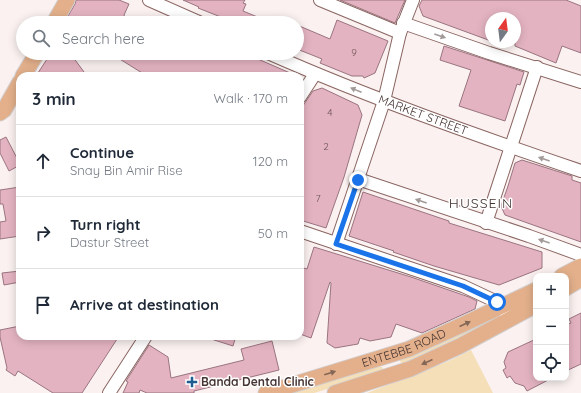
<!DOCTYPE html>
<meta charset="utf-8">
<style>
:root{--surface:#fff;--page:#f6f6f7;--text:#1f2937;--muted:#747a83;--line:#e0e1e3}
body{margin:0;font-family:Quicksand,sans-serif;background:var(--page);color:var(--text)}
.controls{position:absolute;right:12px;bottom:12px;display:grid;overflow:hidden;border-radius:8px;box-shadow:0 2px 10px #0003}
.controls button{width:36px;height:36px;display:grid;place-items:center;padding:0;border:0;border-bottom:1px solid var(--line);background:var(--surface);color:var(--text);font:20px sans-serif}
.compass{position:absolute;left:485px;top:12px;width:36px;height:36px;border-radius:50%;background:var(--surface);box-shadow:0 2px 10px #0003;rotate:14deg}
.stop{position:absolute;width:12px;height:12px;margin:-9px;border:3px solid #1a73e8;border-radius:50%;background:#fff}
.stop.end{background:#1a73e8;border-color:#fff;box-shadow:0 1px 4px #0008}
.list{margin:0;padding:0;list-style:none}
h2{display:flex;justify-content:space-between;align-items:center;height:52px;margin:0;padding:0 16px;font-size:17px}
h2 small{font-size:13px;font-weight:400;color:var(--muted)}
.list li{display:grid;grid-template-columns:26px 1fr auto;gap:12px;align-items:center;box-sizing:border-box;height:72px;padding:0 16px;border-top:1px solid var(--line)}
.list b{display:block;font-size:15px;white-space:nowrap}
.list p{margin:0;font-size:13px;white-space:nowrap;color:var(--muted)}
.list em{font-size:13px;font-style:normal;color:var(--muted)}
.icon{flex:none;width:22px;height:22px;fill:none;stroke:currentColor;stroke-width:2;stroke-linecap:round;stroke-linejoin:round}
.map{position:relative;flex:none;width:581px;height:393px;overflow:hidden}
.search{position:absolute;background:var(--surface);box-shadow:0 2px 10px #0003;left:16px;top:16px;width:288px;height:44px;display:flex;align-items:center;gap:10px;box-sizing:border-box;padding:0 14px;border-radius:22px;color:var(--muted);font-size:15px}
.panel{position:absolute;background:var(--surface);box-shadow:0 2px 10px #0003;left:16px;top:72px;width:288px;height:268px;border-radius:12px}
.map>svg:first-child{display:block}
</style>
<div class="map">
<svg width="581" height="393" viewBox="0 0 581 393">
<rect width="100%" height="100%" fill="#faf1f0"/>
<!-- green -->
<g fill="#f5dfb8">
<polygon points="485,320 487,323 486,326 405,363 401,363 400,360 401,357"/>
<polygon points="471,350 493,393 367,393 449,361"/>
<polygon points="380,366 383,368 382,372 377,374 314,393 291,393"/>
</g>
<!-- building -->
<g fill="#e4b3c2" stroke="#9a7480">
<polygon points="76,0 119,0 129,4 124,15 127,23 64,23 75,4"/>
<polygon points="183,0 245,0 243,3 246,4 243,11 272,23 236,23 198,8 199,7"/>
<polygon points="340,0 405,0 395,23"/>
<polygon points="422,0 566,0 581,6 581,53 562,46 556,63 515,46 515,18 491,18 491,41 423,16 419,6"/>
<polygon points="337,20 388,41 375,73 364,78 363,76 352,76 320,63 322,59 297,49 297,25 330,39"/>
<polygon points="444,46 524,72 520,85 517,84 505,121 459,106 471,70 440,60"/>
<polygon points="51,53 70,53 87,76 36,76"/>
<polygon points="110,53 244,53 297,76 147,76"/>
<polygon points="322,88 358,105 362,115 344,177 326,228 300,220 300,110 313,91"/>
<polygon points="6,137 20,164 20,165 9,171 0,153 0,140"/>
<polygon points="522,160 572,176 572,180 581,183 581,242 505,215 501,206 508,186 515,163"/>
<polygon points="20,187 20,236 0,239 0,222 6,221 3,204 0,204 0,190"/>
<polygon points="363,192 449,221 449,223 542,252 542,268 499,285 434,266 393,252 394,251 349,236"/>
<polygon points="314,247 411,277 469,297 477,301 475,309 422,333 396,324 391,337 370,341 360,338 358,344 335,348 327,343 331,283 330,282 311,338 300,334 300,267 307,269"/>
<polygon points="20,271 20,282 4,285 2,273"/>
<polygon points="581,313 581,364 566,371 566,325 571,323 569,319"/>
<polygon points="20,326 20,336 119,336 82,393 53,393 18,371 15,376 6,370 7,368 0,337 0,330"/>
<polygon points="209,336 236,336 233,346 208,338"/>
<polygon points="536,339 536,378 552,378 527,391 524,386 515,383 510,376 507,378 503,370 506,368 504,362 508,352"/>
<polygon points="272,341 279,370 194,391 194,393 147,393 140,390 139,393 123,393 128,382 126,381 149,345 168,357 171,378 244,360 241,349"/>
</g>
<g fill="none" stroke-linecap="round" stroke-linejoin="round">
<defs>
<g id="minor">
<polyline points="149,0 201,23"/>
<polyline points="320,0 400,33"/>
<polyline points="403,23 489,53 581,82"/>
<path id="s1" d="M268 53C370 98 475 135 581 171"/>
<polyline points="300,97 315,74"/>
<polyline points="358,179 529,236 581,255"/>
<polyline points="486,223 537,67"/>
<polyline points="300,231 463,286 497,302 502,306 505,312"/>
<polyline points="336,244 384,101 400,33 413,0"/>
<polyline points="109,393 146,336"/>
</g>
<g id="major">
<polyline points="54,23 67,0"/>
<polyline points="23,76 37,53"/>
<polyline points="0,113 4,110 20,82"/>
<polyline points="562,276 581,266"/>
<polyline points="566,288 581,279"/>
<path id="s2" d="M266 393 409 349 464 324 536 290"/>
<polyline points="335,393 410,369 460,346 536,305"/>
</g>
</defs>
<!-- minor casing -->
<use href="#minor" stroke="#8a6561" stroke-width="14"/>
<!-- major casing -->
<use href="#major" stroke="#d2cece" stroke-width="17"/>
<!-- minor -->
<use href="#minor" stroke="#fff" stroke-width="12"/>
<!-- major -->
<use href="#major" stroke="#e3b08b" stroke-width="15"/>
</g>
<!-- one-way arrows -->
<defs><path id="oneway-solid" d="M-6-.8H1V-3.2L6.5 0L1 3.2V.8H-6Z"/></defs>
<g fill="#a29a98">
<use href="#oneway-solid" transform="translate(440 36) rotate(19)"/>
<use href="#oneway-solid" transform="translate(356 90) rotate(-158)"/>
<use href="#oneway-solid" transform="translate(544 159) rotate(-161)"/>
<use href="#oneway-solid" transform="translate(421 201) rotate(-161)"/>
<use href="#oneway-solid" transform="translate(544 241) rotate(-161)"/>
</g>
<g fill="#846656">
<use href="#oneway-solid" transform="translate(465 324) rotate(-25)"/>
<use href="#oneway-solid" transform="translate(427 362) rotate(156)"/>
<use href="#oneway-solid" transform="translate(330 373) rotate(-17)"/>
</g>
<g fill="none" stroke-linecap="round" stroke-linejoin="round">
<!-- route -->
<polyline stroke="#1a73e8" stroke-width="5" points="358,180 336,244 463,286 497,302"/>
</g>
<!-- markers -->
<path fill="#1e5c92" stroke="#fff" stroke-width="1.5" d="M190 376h4v4h4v4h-4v4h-4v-4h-4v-4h4z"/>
<g text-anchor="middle" stroke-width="3" stroke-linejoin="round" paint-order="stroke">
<!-- number labels -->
<g font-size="10" fill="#6d5456">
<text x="354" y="56">9</text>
<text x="330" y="116">4</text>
<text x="326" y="150">2</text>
<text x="318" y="202">7</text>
</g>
<!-- street labels -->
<g font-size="12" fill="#453432" stroke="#fff">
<text dy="4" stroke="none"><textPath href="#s1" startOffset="167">MARKET STREET</textPath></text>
<text dy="4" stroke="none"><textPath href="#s2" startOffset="145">ENTEBBE ROAD</textPath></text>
</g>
<!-- poi labels -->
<g font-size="12" font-weight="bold" fill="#453432" stroke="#fff" text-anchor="start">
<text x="201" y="386">Banda Dental Clinic</text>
</g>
<!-- quarter labels -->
<g font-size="14" letter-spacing="1" fill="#453432" stroke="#fff">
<text x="481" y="208">HUSSEIN</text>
</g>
</g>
</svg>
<div class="controls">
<button>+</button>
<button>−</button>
<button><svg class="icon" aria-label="locate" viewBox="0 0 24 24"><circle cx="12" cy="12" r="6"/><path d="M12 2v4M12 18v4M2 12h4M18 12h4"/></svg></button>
</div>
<svg class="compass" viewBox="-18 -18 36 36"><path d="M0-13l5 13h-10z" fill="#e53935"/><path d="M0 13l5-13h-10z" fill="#747a83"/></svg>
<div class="stop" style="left:497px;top:302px"></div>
<div class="stop end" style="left:358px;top:180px"></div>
<div class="search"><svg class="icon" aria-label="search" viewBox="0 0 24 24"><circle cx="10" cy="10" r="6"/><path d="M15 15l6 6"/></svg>Search here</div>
<section class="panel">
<h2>3 min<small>Walk · 170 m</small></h2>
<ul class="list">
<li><svg class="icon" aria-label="ahead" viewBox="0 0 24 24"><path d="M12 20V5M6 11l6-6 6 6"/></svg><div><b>Continue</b><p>Snay Bin Amir Rise</p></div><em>120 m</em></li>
<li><svg class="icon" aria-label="right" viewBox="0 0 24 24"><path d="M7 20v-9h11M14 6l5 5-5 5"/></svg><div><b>Turn right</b><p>Dastur Street</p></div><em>50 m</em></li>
<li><svg class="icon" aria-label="arrive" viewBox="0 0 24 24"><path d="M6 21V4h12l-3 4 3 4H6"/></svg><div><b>Arrive at destination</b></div></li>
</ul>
</section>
</div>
